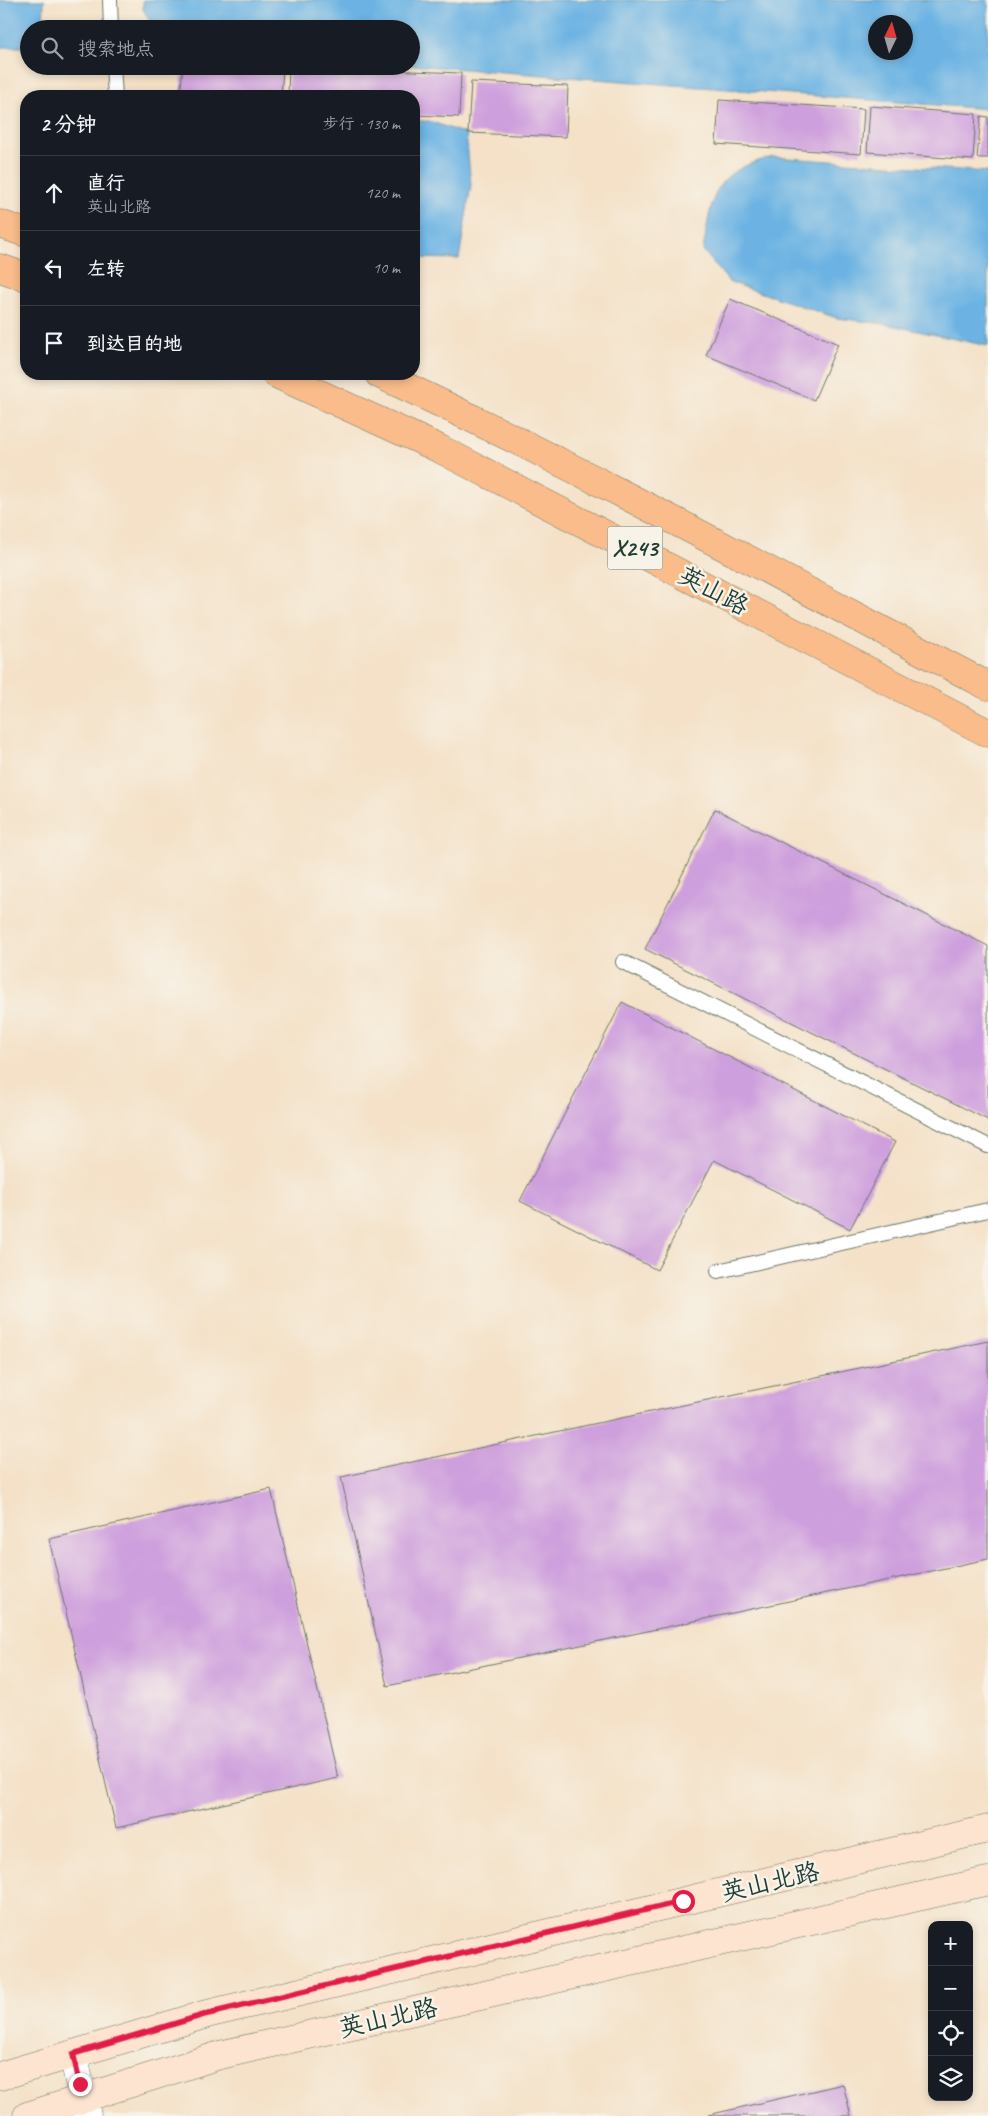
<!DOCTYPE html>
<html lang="zh">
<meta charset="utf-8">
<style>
:root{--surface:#171b24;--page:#20242c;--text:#f1f3f6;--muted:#9ea1a6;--line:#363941}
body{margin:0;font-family:Caveat,"LXGW WenKai TC",sans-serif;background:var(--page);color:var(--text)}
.controls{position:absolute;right:15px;bottom:15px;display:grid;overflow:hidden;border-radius:10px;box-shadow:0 2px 8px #0003}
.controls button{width:45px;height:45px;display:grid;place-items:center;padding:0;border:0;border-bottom:1px solid var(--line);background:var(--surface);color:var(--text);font:25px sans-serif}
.compass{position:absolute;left:868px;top:15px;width:45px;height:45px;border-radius:50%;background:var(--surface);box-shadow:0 2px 8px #0003;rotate:5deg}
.stop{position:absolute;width:15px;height:15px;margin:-11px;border:4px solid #e11d48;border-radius:50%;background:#fff}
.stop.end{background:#e11d48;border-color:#fff;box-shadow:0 1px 5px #0008}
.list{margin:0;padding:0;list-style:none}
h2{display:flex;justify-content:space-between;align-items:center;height:65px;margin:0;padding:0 20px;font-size:21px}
h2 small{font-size:16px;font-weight:400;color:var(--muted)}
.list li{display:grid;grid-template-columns:32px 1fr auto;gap:15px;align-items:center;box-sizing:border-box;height:75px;padding:0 20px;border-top:1px solid var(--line)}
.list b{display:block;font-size:19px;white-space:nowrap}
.list p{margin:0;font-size:16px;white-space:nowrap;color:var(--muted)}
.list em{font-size:16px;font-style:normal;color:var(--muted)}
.icon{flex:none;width:28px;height:28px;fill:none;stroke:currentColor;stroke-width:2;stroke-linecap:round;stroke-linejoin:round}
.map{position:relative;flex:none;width:988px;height:2116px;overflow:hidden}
.search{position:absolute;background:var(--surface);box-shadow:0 2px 8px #0003;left:20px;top:20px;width:400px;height:55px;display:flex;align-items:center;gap:12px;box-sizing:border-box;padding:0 18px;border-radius:28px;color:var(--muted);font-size:19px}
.panel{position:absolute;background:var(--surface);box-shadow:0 2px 8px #0003;left:20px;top:90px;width:400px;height:290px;border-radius:20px}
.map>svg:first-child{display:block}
</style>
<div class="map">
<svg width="988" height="2116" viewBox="0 0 988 2116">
<rect width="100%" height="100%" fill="#f7f3e8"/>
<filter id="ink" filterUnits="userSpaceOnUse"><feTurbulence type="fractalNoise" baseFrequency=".02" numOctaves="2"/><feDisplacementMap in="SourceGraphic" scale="10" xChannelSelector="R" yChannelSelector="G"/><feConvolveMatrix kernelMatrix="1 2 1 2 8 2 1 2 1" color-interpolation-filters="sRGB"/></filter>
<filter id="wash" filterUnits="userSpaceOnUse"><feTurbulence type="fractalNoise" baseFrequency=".0096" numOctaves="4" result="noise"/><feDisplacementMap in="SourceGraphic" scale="20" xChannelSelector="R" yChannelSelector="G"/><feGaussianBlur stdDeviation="1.12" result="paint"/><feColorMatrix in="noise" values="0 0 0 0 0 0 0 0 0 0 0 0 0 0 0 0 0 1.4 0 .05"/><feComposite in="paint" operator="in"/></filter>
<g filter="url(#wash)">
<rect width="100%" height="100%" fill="#f4e1c7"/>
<!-- water -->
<g fill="#6cb3e3" stroke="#46788c" fill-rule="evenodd">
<polygon points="0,0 44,0 43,29 29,29 29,47 0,47"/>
<path d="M143 0H988V109L411 65V29H154L143 9ZM906 22V52H876V22Z"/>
<polygon points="414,121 429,121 466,134 471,185 459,259 414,258"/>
<path d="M773 157 988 172V346L885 324 837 318 729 282 703 250C713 194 711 172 773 157Z"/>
</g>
<g id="blocks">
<!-- building -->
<g fill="#ce9fdd">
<polygon points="183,66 245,66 283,70 281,96 180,96"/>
<polygon points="289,66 461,73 459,117 414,115 414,96 288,96"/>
<polygon points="471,82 568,86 566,137 468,133"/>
<polygon points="719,100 864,109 861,154 716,144"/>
<polygon points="870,106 976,114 973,160 867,152"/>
<polygon points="981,116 988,117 988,158 977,158"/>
<polygon points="730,299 838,344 814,400 706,355"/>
<polygon points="715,809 988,946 988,1120 645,949"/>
<polygon points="622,1002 895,1142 850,1229 714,1160 657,1270 520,1201"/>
<polygon points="988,1341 988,1559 387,1686 341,1477"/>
<polygon points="271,1489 338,1778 116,1828 49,1539"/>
<polygon points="843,2084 851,2116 708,2116 708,2115"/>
</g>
</g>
</g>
<g filter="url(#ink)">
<use href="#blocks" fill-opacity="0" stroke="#6a7667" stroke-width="1"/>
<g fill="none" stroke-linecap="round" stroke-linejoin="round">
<defs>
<g id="lane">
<polyline points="110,0 111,29"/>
<polyline points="113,66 115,96"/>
<polyline points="623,962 988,1146"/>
<polyline points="718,1271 988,1210"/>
</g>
<polyline id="street" points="73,2054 87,2116"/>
<g id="secondary">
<polyline points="0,2076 207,2014 988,1829"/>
<polyline points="27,2116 220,2055 988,1881"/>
</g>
<g id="primary">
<polyline points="0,224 26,233"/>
<polyline points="0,268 26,277"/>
<polyline points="276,374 440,449 988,733"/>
<path d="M379 374C585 470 786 580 988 686"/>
</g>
</defs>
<!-- lane casing -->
<use href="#lane" stroke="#6a7667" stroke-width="16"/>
<!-- street casing -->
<use href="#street" stroke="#6a7667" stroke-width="29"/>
<!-- secondary casing -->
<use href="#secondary" stroke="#6a7667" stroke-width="29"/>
<!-- primary casing -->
<use href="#primary" stroke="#6a7667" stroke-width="29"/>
<!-- lane -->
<use href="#lane" stroke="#fff" stroke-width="14"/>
<!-- street -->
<use href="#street" stroke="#fff" stroke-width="28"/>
<!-- secondary -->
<use href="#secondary" stroke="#fde4d0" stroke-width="28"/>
<!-- primary -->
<use href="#primary" stroke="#f9bc8a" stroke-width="28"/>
</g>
</g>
<g fill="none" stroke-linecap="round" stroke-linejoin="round" filter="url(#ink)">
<!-- route -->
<polyline stroke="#e11d48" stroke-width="6" points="80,2084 73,2054 207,2014 683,1901"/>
</g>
<g text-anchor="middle" stroke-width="5" stroke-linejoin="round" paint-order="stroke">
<!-- shield labels -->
<rect fill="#f7f3e8" stroke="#60746a" stroke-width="1" x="607.5" y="526.5" width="55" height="43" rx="4"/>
<g font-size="24" font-weight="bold" fill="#1f3d34">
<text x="635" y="556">X243</text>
</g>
<!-- street labels -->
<g font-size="25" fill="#1f3d34" stroke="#f7f3e8">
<text transform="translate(714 590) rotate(28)" y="9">英山路</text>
<text transform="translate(770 1881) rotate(-13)" y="9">英山北路</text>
<text transform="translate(388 2017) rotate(-13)" y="9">英山北路</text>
</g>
</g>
</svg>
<div class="controls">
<button>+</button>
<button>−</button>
<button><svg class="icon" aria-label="locate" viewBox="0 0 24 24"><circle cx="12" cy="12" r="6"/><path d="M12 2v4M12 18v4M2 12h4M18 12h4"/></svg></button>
<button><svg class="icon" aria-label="layers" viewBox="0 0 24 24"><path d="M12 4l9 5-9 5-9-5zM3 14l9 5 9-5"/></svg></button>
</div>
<svg class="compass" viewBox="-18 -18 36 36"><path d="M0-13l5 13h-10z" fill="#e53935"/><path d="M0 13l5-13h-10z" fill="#9ea1a6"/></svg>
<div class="stop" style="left:683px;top:1901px"></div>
<div class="stop end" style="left:80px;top:2084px"></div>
<div class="search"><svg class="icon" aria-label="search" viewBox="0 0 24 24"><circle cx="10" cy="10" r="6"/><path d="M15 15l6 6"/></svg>搜索地点</div>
<section class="panel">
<h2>2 分钟<small>步行 · 130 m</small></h2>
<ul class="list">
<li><svg class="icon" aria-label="ahead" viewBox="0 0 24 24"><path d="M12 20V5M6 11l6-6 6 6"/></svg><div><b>直行</b><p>英山北路</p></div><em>120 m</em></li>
<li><svg class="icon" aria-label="left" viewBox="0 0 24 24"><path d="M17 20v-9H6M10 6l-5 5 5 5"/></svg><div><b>左转</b></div><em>10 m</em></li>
<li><svg class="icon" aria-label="arrive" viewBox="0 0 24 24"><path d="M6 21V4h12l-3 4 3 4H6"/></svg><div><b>到达目的地</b></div></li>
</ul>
</section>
</div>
